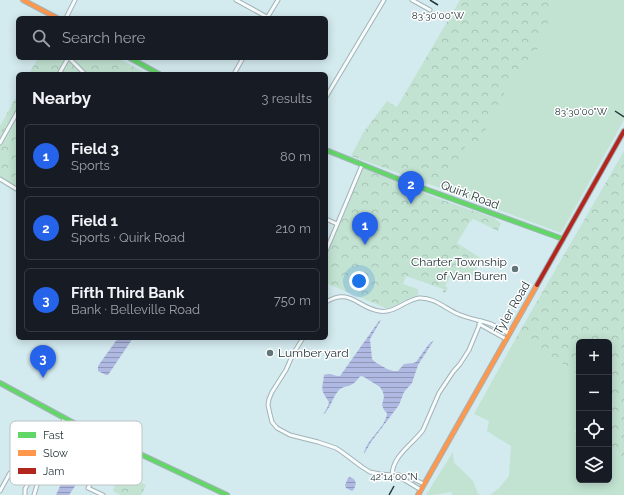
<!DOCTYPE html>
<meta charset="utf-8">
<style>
:root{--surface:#171b24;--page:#242831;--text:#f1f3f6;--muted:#9ea1a6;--line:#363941;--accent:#2563eb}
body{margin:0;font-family:Raleway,sans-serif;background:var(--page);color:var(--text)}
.controls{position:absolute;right:12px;bottom:12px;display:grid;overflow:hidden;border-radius:6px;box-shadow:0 2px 10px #0003}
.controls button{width:36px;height:36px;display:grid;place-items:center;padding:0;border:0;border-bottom:1px solid var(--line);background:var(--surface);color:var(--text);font:20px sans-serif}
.you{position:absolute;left:359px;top:281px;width:14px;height:14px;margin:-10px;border:3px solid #fff;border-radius:50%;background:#1a73e8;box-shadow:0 0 0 6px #1a73e833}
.badge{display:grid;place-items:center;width:26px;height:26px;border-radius:50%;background:var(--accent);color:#fff;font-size:13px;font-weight:700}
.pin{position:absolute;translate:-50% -33px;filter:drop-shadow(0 1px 2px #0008)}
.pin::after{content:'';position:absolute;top:21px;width:14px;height:12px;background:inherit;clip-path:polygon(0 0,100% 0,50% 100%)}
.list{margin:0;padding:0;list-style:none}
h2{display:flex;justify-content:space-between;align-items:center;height:52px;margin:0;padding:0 16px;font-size:17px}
h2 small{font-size:13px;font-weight:400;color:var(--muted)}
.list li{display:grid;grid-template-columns:26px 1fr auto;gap:12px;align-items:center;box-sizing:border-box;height:64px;margin:0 8px 8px;padding:0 8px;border:1px solid var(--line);border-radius:6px}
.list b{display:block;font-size:15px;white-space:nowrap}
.list p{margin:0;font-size:13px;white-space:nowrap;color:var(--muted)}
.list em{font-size:13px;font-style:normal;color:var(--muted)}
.icon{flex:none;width:22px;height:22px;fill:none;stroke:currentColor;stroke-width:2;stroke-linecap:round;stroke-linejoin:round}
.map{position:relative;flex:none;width:624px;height:495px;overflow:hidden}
.search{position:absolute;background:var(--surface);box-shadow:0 2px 10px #0003;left:16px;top:16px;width:312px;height:44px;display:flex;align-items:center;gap:10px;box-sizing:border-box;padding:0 14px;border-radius:6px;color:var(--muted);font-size:15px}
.panel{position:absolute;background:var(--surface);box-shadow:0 2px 10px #0003;left:16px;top:72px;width:312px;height:268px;border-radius:6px}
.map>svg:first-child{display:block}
</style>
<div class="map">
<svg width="624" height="495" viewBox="0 0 624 495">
<defs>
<pattern id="forest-crowns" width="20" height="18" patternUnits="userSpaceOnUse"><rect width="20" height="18" fill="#c2e3d2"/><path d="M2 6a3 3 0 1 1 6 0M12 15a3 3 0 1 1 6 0" fill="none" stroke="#a7c3b5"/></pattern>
<pattern id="water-rules" width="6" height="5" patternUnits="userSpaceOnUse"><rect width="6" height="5" fill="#afb9e1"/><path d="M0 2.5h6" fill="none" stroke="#8e97b7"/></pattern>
</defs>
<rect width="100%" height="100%" fill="#d3eaef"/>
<!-- grass -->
<g fill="#c2e3d2">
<polygon points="555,0 624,0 624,120 561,233 443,189 464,143"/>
<polygon points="516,338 573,370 579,376 579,420 575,432 579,434 579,480 609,480 609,447 612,448 621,457 624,463 624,495 490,495 499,488 509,476 511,446 487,431 489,421 474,414"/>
<path d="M453 452 454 463 461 469 473 481 478 494 482 495H452V492C443 493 435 495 426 495Z"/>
</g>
<!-- forest -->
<g fill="url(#forest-crowns)">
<polygon points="460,0 558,0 538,45 536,57 515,77 505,92 478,144 474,145 466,145 443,189 351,156 363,133 387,101 397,107"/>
<polygon points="38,58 118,58 147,74 29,74"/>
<polygon points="18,94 18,193 0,182 0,126"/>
<path d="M624 151V463C621 456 616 450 609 447V342H579V376L573 370 516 338Z"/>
<polygon points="363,168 434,197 494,218 501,223 498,231 473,219 469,223 457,243 482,259 468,283 454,275 453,279 450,277 445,286 448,288 445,293 443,292 443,289 406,276 403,284 418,289 418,295 409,298 388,309 326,283 326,258"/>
<polygon points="123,472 129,474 130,476 146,485 141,495 121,495 113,491 116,483 119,484"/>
</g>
<!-- water -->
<g fill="url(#water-rules)">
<path d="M381 320 370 339 372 359 375 362 387 369 393 371H398L404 364 413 363 416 362 429 344 434 340 418 365 412 383 404 392 399 405 371 442 364 454C366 439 386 428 387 413L384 410 382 405 384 397 383 392 380 387 364 377 361 376C358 378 356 382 354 383 349 387 343 386 339 390 332 398 331 408 323 415L328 406 329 402C320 388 322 391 324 375 331 372 333 376 340 376L379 321Z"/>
<polygon points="118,338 133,338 108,375 106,375 98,371 98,366"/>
<path d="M69 470C74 469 77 471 81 474V477L69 495H56L65 475Z"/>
<path d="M350 477C357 480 357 485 353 490L352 491 346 488 345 485 348 478Z"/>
</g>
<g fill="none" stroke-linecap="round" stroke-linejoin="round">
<defs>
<g id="street">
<polyline points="236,0 267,17"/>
<polyline points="412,0 430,10"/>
<polyline points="66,18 75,0"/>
<polyline points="267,18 278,0"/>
<polyline points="70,58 71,60 85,74"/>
<polyline points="59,74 68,58"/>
<polyline points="234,74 243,58"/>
<polyline points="326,97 384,0"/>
<polyline points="0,143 18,111"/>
<polyline points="0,179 18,190"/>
<polyline points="326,219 337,224"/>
<polyline points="326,251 362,165"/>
<path d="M326 302C350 287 358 308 379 311 394 314 405 300 419 298 434 297 446 309 458 314 467 318 478 320 488 323 495 325 502 330 509 334"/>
<polyline points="479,324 506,339"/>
<polyline points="303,338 293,354 286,370 272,392 269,399 268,405 270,414 272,422 277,428 290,435 318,442 336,448 342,452 362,467 370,472 380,474 407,476 424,484"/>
<polyline points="59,440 105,461"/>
<polyline points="47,451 56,445 70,421"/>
<path d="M392 475C393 455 412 445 423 430L439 393 453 372 460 364 469 350 481 321"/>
<polyline points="399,475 403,479 421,490"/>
<polyline points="0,491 10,473"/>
<polyline points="25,495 25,489 65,418"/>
<polyline points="34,495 37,485 55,455"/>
<polyline points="103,495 88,488 99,469 111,456 116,442"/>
</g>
<g id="fast">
<polyline points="130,58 159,74"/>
<polyline points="326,150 403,181 563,239"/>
<polyline points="0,383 70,421 227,495"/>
</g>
<g id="slow">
<polyline points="23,0 57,18"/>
<polyline points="418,495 537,285"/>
</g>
<polyline id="jam" points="537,285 624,131"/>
</defs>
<!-- street casing -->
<use href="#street" stroke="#a2b4b8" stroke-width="5"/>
<!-- fast casing -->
<use href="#fast" stroke="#a2b4b8" stroke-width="6"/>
<!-- slow casing -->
<use href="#slow" stroke="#a2b4b8" stroke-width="6"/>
<!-- jam casing -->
<use href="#jam" stroke="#a2b4b8" stroke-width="6"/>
<!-- street -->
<use href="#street" stroke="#f8fcfd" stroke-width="3"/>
<!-- fast -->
<use href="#fast" stroke="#63d668" stroke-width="4"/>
<!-- slow -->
<use href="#slow" stroke="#ff974d" stroke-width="4"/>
<!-- jam -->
<use href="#jam" stroke="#b3261e" stroke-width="4"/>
</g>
<!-- ticks -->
<path fill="none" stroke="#25363a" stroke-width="1.5" d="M430 0 438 5M615 111 624 117M389 495 394 486"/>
<!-- markers -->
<g fill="#627579" stroke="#fff" stroke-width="1.5">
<circle cx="515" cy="269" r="4"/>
<circle cx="270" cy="353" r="4"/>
</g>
<g text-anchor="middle" stroke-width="3" stroke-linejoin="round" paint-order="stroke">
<!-- street labels -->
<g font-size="12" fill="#25363a" stroke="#fff">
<text transform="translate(470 195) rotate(20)" y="4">Quirk Road</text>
<text transform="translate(512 308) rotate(-60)" y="4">Tyler Road</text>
</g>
<!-- poi labels -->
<g font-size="12" fill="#25363a" stroke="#fff" text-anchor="end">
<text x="507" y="266">Charter Township<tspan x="507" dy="14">of Van Buren</tspan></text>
<text x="278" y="357" text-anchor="start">Lumber yard</text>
</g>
</g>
<!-- legend -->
<rect x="10" y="421" width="132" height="64" rx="6" fill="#fff" stroke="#bec3c4" stroke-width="1"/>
<rect x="18" y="432" width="18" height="6" fill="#63d668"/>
<rect x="18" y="450" width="18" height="6" fill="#ff974d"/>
<rect x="18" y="468" width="18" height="6" fill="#b3261e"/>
<g font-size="11" fill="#25363a">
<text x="43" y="439">Fast</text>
<text x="43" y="457">Slow</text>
<text x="43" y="475">Jam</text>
</g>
<g font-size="10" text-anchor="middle" fill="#25363a" stroke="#fff" stroke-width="3" stroke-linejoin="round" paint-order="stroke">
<text x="438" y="19">83°30'00"W</text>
<text x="581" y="115">83°30'00"W</text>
<text x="394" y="480">42°14'00"N</text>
</g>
</svg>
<div class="controls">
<button>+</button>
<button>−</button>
<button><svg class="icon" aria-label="locate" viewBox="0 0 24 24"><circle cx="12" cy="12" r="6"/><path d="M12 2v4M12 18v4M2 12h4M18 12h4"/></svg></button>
<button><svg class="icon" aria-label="layers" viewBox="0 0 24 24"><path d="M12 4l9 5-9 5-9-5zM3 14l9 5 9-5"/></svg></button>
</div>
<div class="you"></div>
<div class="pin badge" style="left:365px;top:245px">1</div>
<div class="pin badge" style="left:411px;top:204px">2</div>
<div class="pin badge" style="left:43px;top:378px">3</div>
<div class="search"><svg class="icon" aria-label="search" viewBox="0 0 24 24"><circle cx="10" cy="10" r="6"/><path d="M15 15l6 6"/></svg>Search here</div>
<section class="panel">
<h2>Nearby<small>3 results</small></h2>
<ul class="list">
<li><span class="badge">1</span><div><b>Field 3</b><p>Sports</p></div><em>80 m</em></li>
<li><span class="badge">2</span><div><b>Field 1</b><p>Sports · Quirk Road</p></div><em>210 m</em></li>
<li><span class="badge">3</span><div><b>Fifth Third Bank</b><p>Bank · Belleville Road</p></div><em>750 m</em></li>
</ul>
</section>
</div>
